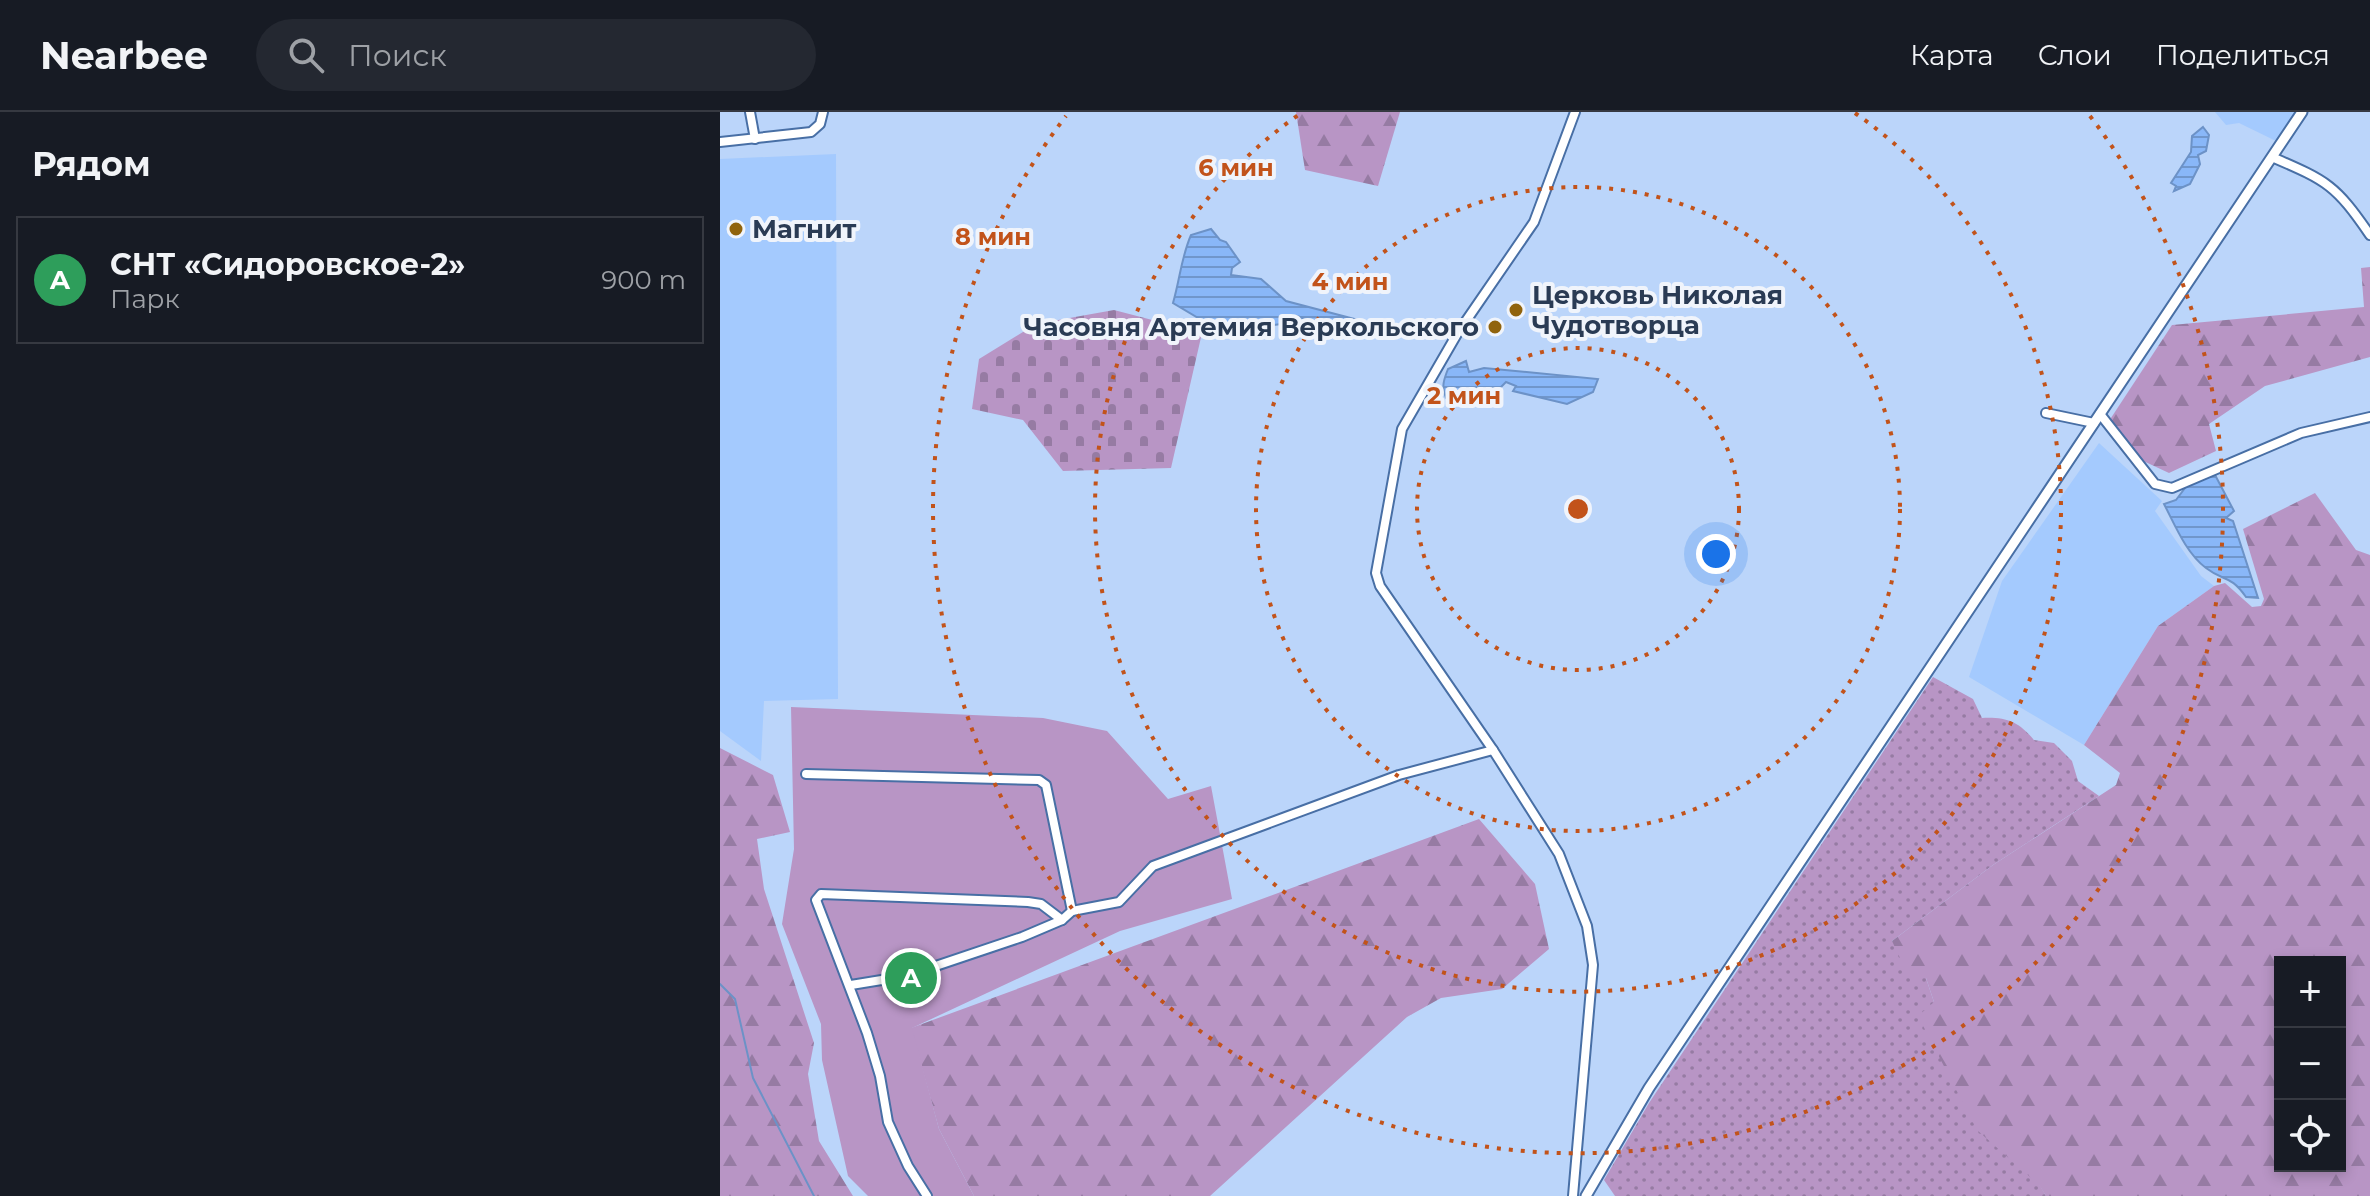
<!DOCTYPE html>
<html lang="ru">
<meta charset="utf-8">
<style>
:root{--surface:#171b24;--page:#242831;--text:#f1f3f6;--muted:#9ea1a6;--line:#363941;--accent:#90630c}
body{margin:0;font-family:Montserrat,sans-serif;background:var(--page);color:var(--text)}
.controls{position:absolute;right:24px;bottom:24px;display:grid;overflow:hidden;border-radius:0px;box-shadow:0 4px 12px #0003}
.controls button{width:72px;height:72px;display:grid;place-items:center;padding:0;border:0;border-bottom:2px solid var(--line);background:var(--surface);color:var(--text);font:40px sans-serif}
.you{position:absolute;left:996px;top:442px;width:28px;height:28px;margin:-20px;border:6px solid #fff;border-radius:50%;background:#1a73e8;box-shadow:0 0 0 12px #1a73e833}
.badge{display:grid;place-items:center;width:52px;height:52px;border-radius:50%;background:var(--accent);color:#fff;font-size:26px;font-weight:700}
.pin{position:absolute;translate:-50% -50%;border:4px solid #fff;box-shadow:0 2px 8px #0006}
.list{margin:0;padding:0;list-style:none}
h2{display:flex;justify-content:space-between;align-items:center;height:104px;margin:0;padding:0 32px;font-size:34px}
h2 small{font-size:26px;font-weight:400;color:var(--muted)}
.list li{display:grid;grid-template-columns:52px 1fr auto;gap:24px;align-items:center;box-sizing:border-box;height:128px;margin:0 16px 16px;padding:0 16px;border:2px solid var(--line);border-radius:0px}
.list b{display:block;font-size:30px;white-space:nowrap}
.list p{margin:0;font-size:26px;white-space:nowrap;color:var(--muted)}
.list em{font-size:26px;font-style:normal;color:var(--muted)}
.icon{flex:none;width:44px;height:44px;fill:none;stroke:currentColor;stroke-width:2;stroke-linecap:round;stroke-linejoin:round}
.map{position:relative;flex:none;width:1650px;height:1084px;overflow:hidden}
header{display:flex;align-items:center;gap:48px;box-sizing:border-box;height:112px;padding:0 40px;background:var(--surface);border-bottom:2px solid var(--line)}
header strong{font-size:38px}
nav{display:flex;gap:44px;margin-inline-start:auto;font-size:28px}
.search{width:560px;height:72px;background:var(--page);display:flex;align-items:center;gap:20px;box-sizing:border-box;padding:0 28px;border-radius:44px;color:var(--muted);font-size:30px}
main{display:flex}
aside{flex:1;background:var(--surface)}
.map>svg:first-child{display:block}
</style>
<header>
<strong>Nearbee</strong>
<div class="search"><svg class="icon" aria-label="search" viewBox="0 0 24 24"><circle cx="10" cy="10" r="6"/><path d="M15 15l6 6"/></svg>Поиск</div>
<nav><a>Карта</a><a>Слои</a><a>Поделиться</a></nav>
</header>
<main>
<aside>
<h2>Рядом<small></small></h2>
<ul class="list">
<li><span class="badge" style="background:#2e9e5b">A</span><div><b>СНТ «Сидоровское-2»</b><p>Парк</p></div><em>900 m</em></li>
</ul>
</aside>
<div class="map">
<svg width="1650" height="1084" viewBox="0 0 1650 1084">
<defs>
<pattern id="grass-dots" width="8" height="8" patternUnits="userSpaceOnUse" patternTransform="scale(2)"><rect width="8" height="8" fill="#b895c5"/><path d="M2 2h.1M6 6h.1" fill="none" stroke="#967ba3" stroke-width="1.8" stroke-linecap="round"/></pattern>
<pattern id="forest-firs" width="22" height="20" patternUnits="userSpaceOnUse" patternTransform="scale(2)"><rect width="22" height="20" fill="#b895c5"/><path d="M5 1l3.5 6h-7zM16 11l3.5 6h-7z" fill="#967ba3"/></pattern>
<pattern id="cemetery-stones" width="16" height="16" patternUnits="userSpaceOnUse" patternTransform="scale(2)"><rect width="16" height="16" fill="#b895c5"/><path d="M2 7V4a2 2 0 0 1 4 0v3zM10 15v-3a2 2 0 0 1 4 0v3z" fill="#967ba3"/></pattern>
<pattern id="water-rules" width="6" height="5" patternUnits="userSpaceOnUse" patternTransform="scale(2)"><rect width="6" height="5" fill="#89b7f8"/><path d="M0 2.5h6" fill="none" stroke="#7096cb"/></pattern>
</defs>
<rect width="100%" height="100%" fill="#bbd5fa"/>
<!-- built -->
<g fill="#a4cafe">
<polygon points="1495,0 1575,0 1556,29 1519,11 1506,13"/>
<polygon points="116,42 118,587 44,589 41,649 0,619 0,47"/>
<polygon points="1379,331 1442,389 1435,399 1481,464 1494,474 1438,514 1364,633 1249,565 1282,469"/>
</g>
<!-- grass -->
<path fill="url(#grass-dots)" d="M1213 565 1253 587 1262 606C1286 605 1298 609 1314 628L1334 631 1352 649 1358 669 1379 684 1273 753 1172 829 1206 866 1214 890 1326 1084H895L884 1068 929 991Z"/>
<!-- forest -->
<g fill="url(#forest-firs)" fill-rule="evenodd">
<polygon points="576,0 680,0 658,74 585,58"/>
<polygon points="1650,155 1650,245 1545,274 1489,312 1496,339 1449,361 1419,347 1389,309 1452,213 1644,195 1641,156"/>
<path d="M1595 381 1636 438 1650 443V1084H1326L1319 1073 1257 1018 1198 904 1214 890 1206 866 1188 863 1172 829 1273 753 1396 673 1400 661 1364 633 1438 514 1494 474 1505 471 1532 495 1541 494 1544 487 1523 417ZM1560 850H1620V1054H1560Z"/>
<polygon points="0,636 53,663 70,720 37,727 44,777 94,931 88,962 99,1029 133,1084 0,1084"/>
<polygon points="759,707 815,772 829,837 782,877 721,886 687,905 490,1084 254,1084 219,1017 191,916"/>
</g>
<!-- cemetery -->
<polygon fill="url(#cemetery-stones)" points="394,198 482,221 451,356 343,359 303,308 252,297 259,247 316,212"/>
<!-- green -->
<polygon fill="#b895c5" points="71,595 323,606 387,619 448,687 491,674 512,787 400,819 192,916 219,1017 254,1084 148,1084 128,1064 102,948 101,912 62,812 74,737"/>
<!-- water -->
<g fill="url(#water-rules)" stroke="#6c92c7" stroke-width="2">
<polygon points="1483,15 1489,23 1486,39 1478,43 1480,52 1470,72 1454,79 1456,74 1451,71 1471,40 1472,24"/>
<path d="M491 117 500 128 506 130 520 150 512 156 511 163 541 167 566 189 642 209C624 223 596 211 577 204L561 212 522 217 520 209 498 213 485 210 453 191C460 167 461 146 471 123Z"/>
<path d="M746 249 749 260 764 256 878 267 873 280 847 292 793 279 796 274 786 270 770 286H763L754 293 726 286C721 275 724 267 728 257Z"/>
<path d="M1494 361 1514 399 1506 406 1513 409 1538 486 1526 485C1510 462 1504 470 1486 456 1466 441 1455 413 1444 392L1456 388 1468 372Z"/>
</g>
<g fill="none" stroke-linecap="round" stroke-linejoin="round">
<!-- stream -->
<polyline stroke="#6c92c7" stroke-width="2" points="0,872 15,887 33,966 94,1084"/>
<defs>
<g id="minor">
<polyline points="30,0 35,27"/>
<polyline points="0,30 91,20 100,12 103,0"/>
<path d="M1552 45C1607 69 1615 72 1650 123"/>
<polyline points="1326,301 1374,311"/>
<polyline points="1380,302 1435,372 1452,376 1581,321 1650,305"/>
<polyline points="86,662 319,668 326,673 352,799"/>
<polyline points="131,873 186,864 302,825 342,808 352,799 399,790 433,754 679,663 773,638"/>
<polyline points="207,1084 188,1054 168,1010 160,964 147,921 96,788 101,782 308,790 321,792 342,808"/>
<polyline points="853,1084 873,853 867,814 839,742 773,638 660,474 656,461 682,317 737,222 814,110 855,0"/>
</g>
<polyline id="tertiary" points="866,1084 929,976 1582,0"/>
</defs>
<!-- minor casing -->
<use href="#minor" stroke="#486fa5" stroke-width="12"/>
<!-- tertiary casing -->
<use href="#tertiary" stroke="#486fa5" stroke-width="13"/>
<!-- minor -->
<use href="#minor" stroke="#fff" stroke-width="8"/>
<!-- tertiary -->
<use href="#tertiary" stroke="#fff" stroke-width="9"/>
</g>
<!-- distance rings -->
<g fill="none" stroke="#c2531a" stroke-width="4" stroke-dasharray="4 8">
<circle cx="858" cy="397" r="161"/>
<circle cx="858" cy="397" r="322"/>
<path d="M1135 1A483 483 0 1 1 581 1"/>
<path d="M1370 4A645 645 0 1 1 346 4"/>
</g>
<!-- markers -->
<g fill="#90630c" stroke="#f0f4fb" stroke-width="3">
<circle cx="16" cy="117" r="8"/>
<circle cx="796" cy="198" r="8"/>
<circle cx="775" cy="215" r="8"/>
</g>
<g text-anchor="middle" stroke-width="8" stroke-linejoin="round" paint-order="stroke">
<!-- poi labels -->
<g font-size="26" font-weight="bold" fill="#2a3b54" stroke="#f0f4fb" text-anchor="start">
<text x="32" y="126">Магнит</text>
<text x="812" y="192">Церковь Николая<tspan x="812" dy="30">Чудотворца</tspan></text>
<text x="759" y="224" text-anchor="end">Часовня Артемия Веркольского</text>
</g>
</g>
<circle cx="858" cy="397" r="12" fill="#c2531a" stroke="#f0f4fb" stroke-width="4"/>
<g font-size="24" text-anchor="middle" font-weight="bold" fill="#c2531a" stroke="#f0f4fb" stroke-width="8" stroke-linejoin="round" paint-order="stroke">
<text x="516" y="64">6 мин</text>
<text x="273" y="133">8 мин</text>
<text x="630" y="178">4 мин</text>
<text x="744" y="292">2 мин</text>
</g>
</svg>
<div class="controls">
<button>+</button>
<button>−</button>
<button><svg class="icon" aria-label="locate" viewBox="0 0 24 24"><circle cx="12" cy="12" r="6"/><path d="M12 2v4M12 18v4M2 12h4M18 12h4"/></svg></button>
</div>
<div class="you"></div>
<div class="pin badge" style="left:191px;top:866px;background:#2e9e5b">A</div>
</div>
</main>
